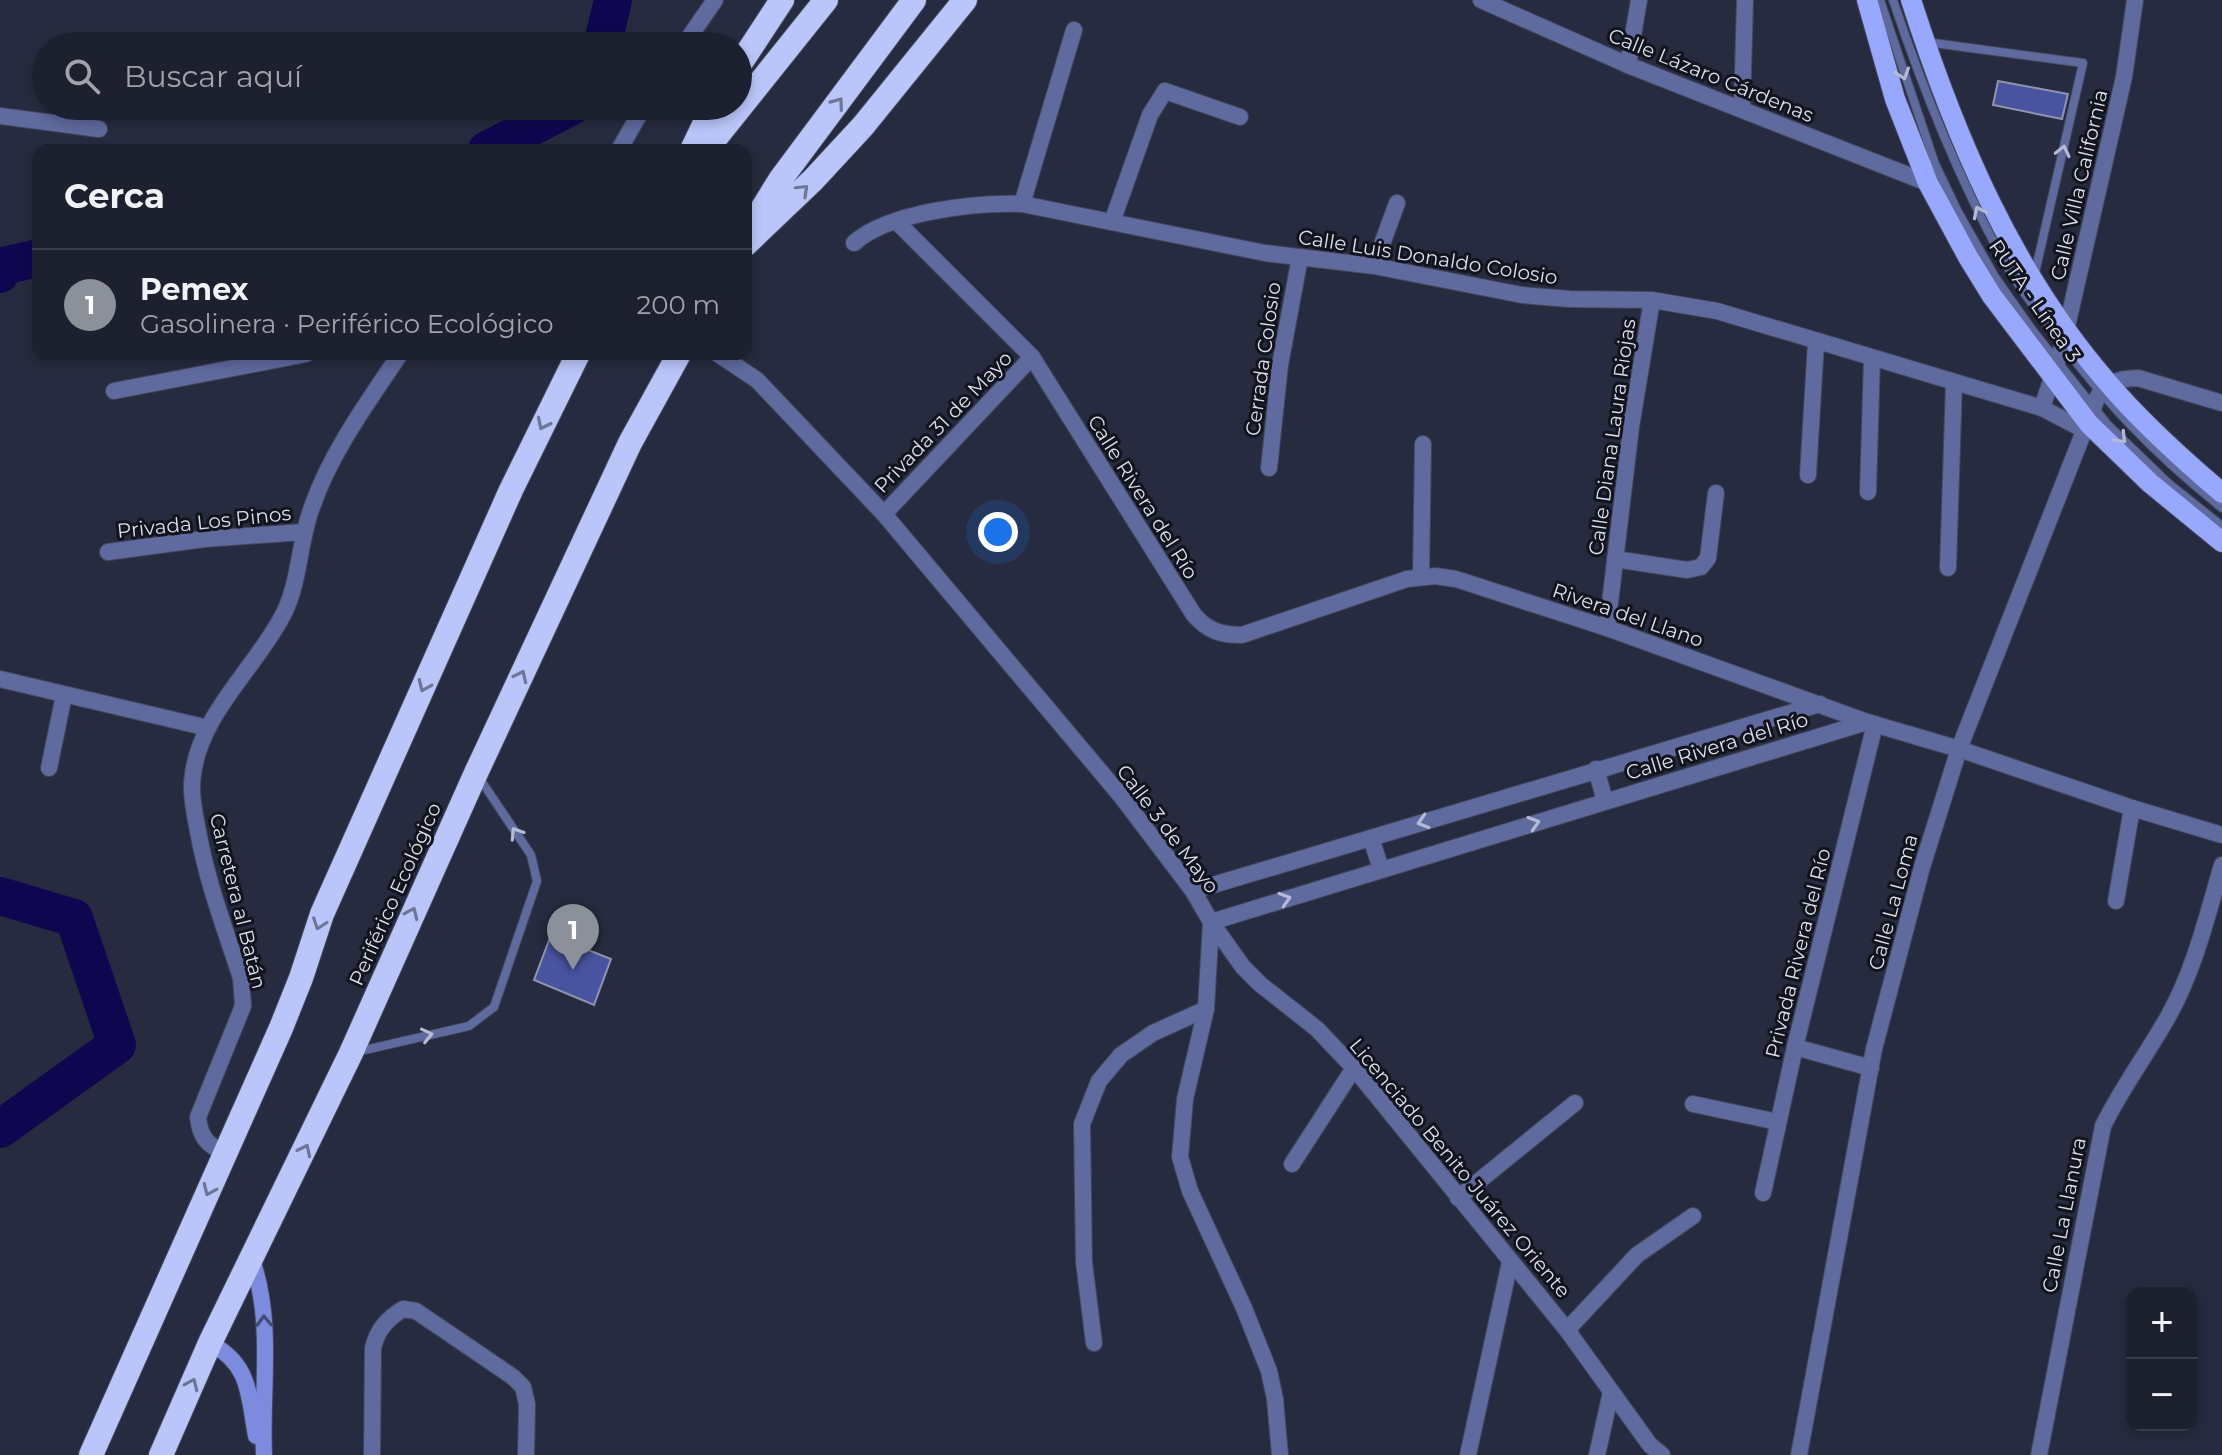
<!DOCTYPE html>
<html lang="es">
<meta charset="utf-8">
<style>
:root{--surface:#1c202f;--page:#252837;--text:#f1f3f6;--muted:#a0a3aa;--line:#3a3e4b;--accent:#8c9099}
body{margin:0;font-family:Montserrat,sans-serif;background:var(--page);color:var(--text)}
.controls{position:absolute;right:24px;bottom:24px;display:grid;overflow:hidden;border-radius:16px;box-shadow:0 4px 12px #0003}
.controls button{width:72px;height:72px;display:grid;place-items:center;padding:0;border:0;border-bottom:2px solid var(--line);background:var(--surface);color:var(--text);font:40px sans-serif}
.you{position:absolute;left:998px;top:532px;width:28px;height:28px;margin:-20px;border:6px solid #fff;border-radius:50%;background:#1a73e8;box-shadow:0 0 0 12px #1a73e833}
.badge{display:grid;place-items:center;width:52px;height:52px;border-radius:50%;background:var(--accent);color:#fff;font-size:26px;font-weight:700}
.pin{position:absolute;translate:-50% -66px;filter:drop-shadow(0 2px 4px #0008)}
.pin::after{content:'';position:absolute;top:42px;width:28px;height:24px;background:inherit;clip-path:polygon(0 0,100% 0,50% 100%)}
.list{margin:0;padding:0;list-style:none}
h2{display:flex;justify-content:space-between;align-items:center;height:104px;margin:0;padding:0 32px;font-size:34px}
h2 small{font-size:26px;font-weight:400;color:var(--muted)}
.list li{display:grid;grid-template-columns:52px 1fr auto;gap:24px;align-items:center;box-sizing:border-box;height:112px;padding:0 32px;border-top:2px solid var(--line)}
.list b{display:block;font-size:30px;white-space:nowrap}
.list p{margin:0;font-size:26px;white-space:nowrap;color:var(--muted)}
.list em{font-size:26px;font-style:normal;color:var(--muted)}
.icon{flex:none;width:44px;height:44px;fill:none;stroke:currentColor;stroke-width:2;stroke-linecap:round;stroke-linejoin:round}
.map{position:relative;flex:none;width:2222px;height:1455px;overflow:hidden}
.search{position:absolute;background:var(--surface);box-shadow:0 4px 12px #0003;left:32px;top:32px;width:720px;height:88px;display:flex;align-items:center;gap:20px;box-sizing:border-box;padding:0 28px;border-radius:44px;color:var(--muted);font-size:30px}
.panel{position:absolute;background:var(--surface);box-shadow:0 4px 12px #0003;left:32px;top:144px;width:720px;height:216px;border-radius:16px}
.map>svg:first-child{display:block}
</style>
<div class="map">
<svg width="2222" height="1455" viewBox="0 0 2222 1455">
<rect width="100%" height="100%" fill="#262b3f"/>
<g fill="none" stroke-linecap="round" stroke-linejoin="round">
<!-- river -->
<g stroke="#0f0650" stroke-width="38">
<polyline points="602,46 613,0"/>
<polyline points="487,150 572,106"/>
<polyline points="0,274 3,266 38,258"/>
<polyline points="0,896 74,918 117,1045 0,1129"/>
</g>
</g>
<!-- building -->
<g fill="#4954a0" stroke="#8f95af" stroke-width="2">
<polygon points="1998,81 2068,94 2062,119 1993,105"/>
<polygon points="551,935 611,959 594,1005 534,980"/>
</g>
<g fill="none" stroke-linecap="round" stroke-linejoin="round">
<defs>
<g id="lane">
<polyline points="1880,0 1935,164 1958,212 1995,277 2033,331 2108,425 2168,483 2222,526"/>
<path d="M1893 0C1922 87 1956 172 1999 252 2013 279 2032 304 2050 328 2104 401 2151 451 2222 508"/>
<polyline points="1926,42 2083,63 2034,277"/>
<polyline points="356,1052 469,1026 494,1007 537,881 531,855 478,776"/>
</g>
<g id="street">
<polyline points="1481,0 1628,65 1928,183"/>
<polyline points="683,46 715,0"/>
<polyline points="1628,65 1639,0"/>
<polyline points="1742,108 1745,0"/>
<polyline points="0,116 99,129"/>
<polyline points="619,150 644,106"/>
<polyline points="1022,204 1074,30"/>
<path d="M897 222 1032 357 1194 615C1208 631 1221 635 1242 635L1407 579 1435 576 1456 579 1607 628 1867 722 1959 749 2132 808 2222 835"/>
<polyline points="1112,222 1150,115 1165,91 1240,117"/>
<path d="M854 243C888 212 977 202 1022 204L1265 253 1374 266 1522 295 1569 299 1652 300 1717 311 2042 408 2086 431"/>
<polyline points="1374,266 1397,203"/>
<polyline points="718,354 757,380 884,514 1121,796 1193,891 1211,922 1243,967 1260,984 1317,1029 1354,1068 1567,1330 1650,1445 1662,1455"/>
<polyline points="114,391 306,354"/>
<polyline points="2042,408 2063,344 2124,77 2135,0"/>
<polyline points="1269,468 1280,365 1300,257"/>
<polyline points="1808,475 1816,342"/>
<polyline points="1868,492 1872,358"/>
<polyline points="884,514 1032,357"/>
<polyline points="108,552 204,539 303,532"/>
<polyline points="1615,559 1687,570 1701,567 1708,558 1716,493"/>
<polyline points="1948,568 1954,383"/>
<polyline points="1421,576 1423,444"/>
<polyline points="1607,628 1631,427 1652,300"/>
<polyline points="0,679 208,728"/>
<polyline points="49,768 64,695"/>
<polyline points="1596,769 1605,801"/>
<polyline points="1371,838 1381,869"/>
<polyline points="1193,891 1820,704"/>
<polyline points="2116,901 2132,808"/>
<polyline points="1211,922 1867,722"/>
<polyline points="1211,922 1206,1009 1185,1099 1180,1157 1190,1191 1244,1308 1269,1371 1275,1399 1280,1455"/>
<polyline points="1795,1047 1871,1068"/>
<polyline points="1693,1104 1778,1122"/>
<path d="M225 1153C207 1145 200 1137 198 1117L243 1006 241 978C225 929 207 882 198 831 195 816 191 798 192 783 196 716 256 669 284 613 300 581 299 541 312 507 331 452 368 402 400 354"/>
<polyline points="1292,1164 1354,1068"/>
<polyline points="1763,1193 1795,1047 1875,724"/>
<polyline points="1458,1198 1575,1103"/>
<polyline points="1567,1330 1637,1255 1693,1216"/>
<polyline points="1094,1343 1084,1262 1082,1124 1099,1081 1121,1055 1153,1033 1206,1009"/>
<path d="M372 1455 373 1348C377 1330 387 1319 403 1309L416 1311 513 1377 523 1387 527 1404 526 1455"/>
<polyline points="1468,1455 1510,1262"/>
<polyline points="1597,1455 1611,1392"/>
<path d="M1799 1455 1874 1049 1922 867 1959 749 2097 398C2105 382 2121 378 2138 378L2222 403"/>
<path d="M2039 1455 2103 1126C2122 1087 2148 1053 2169 1015 2195 968 2207 916 2222 865"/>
</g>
<g id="secondary">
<path d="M252 1260C274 1323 261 1390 264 1455"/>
<path d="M210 1343C251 1365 248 1394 256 1436"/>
</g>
<g id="primary">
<polyline points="1867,0 1895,99 1928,183 1968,257 1992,296 2089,424 2150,483 2222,542"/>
<path d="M1911 0C1955 137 2012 273 2108 383 2142 423 2182 459 2222 493"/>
</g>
<g id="highway">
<polyline points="738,67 782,0"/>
<polyline points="692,150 713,106"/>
<polyline points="706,150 826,0"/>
<polyline points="751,227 780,180 914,0"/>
<polyline points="746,244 813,180 863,126 965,0"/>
<polyline points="91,1455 281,1028 301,978 322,914 511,490 578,354"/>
<polyline points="161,1455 210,1343 351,1053 476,773 630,443 679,354"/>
</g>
</defs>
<!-- lane casing -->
<use href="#lane" stroke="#43485b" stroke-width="10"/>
<!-- street casing -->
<use href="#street" stroke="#43485b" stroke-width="18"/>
<!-- secondary casing -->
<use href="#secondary" stroke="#43485b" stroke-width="18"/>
<!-- primary casing -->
<use href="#primary" stroke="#43485b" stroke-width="22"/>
<!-- highway casing -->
<use href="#highway" stroke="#43485b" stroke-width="26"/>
<!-- lane -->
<use href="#lane" stroke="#5f6a9e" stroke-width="8"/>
<!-- street -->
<use href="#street" stroke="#5f6a9e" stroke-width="16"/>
<!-- secondary -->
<use href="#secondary" stroke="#7c8bde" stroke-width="16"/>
<!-- primary -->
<use href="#primary" stroke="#98a8fd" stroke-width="20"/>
<!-- highway -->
<use href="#highway" stroke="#bac6f9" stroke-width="24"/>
</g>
<!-- one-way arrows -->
<defs><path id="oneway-chevron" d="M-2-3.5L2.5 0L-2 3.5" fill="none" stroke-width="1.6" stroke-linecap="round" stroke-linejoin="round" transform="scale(2)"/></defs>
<g stroke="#b6bbd5">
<use href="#oneway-chevron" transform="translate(1903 74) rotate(72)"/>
<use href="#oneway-chevron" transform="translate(2063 151) rotate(-77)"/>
<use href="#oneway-chevron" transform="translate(1979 212) rotate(-116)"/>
<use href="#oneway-chevron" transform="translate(2121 438) rotate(46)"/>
<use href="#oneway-chevron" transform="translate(1423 822) rotate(163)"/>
<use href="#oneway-chevron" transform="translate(1534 823) rotate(-17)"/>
<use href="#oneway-chevron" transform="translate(516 833) rotate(-123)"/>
<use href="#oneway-chevron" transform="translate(1285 899) rotate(-17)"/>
<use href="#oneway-chevron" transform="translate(427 1035) rotate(-13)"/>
</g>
<g stroke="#6e7696">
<use href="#oneway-chevron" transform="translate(838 103) rotate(-54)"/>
<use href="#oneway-chevron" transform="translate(803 190) rotate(-44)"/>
<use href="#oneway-chevron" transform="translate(543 424) rotate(116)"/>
<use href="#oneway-chevron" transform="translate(521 676) rotate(-65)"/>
<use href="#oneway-chevron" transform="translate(424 686) rotate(114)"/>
<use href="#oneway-chevron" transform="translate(412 913) rotate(-66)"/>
<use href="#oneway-chevron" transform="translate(319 924) rotate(109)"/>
<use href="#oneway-chevron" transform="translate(305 1150) rotate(-64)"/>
<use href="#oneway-chevron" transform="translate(209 1190) rotate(114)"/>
<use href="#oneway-chevron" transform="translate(192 1384) rotate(-66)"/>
</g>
<use stroke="#424a74" href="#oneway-chevron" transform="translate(264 1321) rotate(-92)"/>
<g text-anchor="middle" stroke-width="6" stroke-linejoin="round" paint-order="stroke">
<!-- street labels -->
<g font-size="20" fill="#dbdeec" stroke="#12141d">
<text transform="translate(1711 75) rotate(22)" y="7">Calle Lázaro Cárdenas</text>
<text transform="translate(2079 185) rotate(-77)" y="7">Calle Villa California</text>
<text transform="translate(1428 257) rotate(9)" y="7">Calle Luis Donaldo Colosio</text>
<text transform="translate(2035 301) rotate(55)" y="7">RUTA - Línea 3</text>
<text transform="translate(1263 359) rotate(-82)" y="7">Cerrada Colosio</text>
<text transform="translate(943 422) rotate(-46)" y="7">Privada 31 de Mayo</text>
<text transform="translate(1612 437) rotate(-82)" y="7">Calle Diana Laura Riojas</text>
<text transform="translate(1143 497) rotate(58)" y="7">Calle Rivera del Río</text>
<text transform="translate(204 522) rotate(-6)" y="7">Privada Los Pinos</text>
<text transform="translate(1628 615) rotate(19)" y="7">Rivera del Llano</text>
<text transform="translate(1717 746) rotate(-17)" y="7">Calle Rivera del Río</text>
<text transform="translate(1168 829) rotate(53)" y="7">Calle 3 de Mayo</text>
<text transform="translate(395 894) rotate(-66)" y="7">Periférico Ecológico</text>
<text transform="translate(238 901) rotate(76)" y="7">Carretera al Batán</text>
<text transform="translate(1893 902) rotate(-75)" y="7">Calle La Loma</text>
<text transform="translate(1798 953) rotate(-76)" y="7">Privada Rivera del Río</text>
<text transform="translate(1460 1168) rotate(50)" y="7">Licenciado Benito Juárez Oriente</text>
<text transform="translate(2064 1215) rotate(-79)" y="7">Calle La Llanura</text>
</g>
</g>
</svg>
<div class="controls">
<button>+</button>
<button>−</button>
</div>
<div class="you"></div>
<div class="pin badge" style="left:573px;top:970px">1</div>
<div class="search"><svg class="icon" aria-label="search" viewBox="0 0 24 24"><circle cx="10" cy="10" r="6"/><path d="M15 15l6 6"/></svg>Buscar aquí</div>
<section class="panel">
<h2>Cerca<small></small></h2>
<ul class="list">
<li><span class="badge">1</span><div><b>Pemex</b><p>Gasolinera · Periférico Ecológico</p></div><em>200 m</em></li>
</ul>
</section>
</div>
